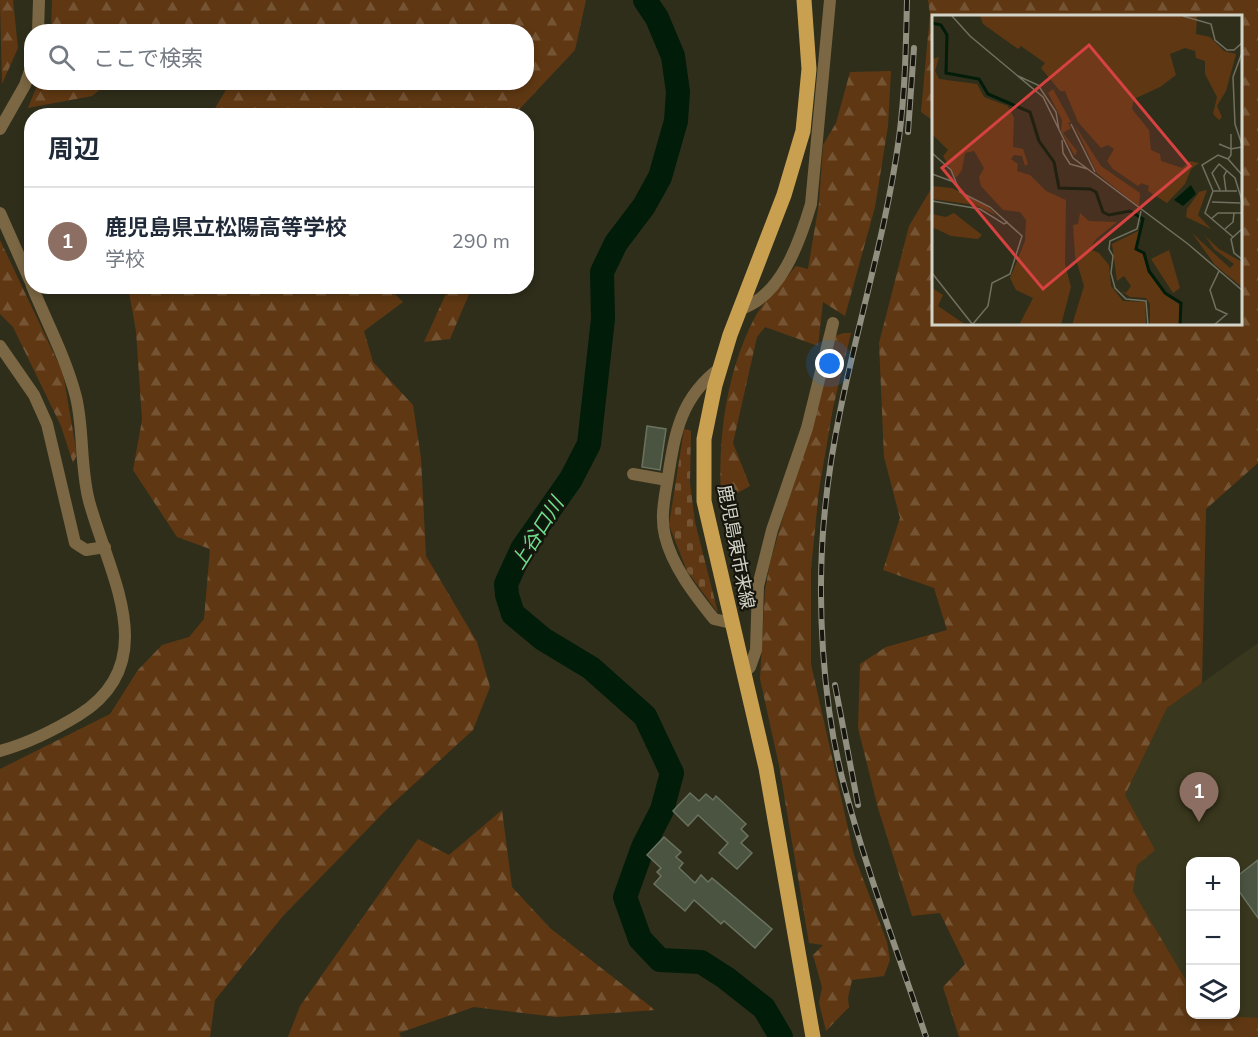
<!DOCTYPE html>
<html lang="ja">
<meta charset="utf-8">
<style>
:root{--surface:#fff;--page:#f2f2f3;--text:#1f2937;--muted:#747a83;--line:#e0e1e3;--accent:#3a7186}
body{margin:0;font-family:"Nunito Sans","Noto Sans JP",sans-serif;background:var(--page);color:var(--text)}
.controls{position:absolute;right:18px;bottom:18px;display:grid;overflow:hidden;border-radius:12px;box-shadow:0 3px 9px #0003}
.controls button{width:54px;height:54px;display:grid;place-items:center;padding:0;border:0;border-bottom:2px solid var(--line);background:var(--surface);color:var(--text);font:30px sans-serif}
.you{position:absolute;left:830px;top:364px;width:21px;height:21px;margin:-15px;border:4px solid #fff;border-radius:50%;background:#1a73e8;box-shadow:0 0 0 9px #1a73e833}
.badge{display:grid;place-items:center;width:39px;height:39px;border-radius:50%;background:var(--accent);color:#fff;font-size:20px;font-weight:700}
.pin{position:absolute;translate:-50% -50px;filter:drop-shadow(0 2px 3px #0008)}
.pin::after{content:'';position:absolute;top:32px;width:21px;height:18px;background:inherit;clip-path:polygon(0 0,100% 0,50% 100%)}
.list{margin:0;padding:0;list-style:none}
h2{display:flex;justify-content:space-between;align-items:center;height:78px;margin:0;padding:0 24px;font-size:26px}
h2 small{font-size:20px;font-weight:400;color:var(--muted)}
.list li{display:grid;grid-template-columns:39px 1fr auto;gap:18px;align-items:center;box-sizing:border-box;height:108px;padding:0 24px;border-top:2px solid var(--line)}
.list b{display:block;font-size:22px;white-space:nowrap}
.list p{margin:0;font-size:20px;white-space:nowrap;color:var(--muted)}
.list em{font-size:20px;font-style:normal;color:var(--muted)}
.icon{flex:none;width:33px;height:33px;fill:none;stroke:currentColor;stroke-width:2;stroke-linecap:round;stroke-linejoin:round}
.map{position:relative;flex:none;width:1258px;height:1037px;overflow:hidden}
.search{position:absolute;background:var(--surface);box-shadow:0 3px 9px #0003;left:24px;top:24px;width:510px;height:66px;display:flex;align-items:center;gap:15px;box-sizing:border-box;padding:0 21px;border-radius:24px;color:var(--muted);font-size:22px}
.panel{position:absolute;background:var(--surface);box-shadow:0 3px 9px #0003;left:24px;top:108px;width:510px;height:186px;border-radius:24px}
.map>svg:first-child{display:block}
</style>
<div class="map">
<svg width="1258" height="1037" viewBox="0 0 1258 1037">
<defs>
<pattern id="forest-firs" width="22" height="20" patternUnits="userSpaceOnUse" patternTransform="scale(1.5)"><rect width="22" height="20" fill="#5f3813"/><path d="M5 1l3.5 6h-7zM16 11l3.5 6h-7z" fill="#755434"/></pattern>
<pattern id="cemetery-stones" width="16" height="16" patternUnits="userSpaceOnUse" patternTransform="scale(1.5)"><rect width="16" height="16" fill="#5f3813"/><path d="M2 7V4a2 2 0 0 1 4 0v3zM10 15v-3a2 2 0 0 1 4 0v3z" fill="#755434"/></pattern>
</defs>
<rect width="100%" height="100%" fill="#2f2e1b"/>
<!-- built -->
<polygon fill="#39371d" points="1258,643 1258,1018 1252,1019 1222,1015 1236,1014 1236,862 1190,862 1190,987 1133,891 1137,865 1125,795 1167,708"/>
<!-- forest -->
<g fill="url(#forest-firs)">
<polygon points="0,0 13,0 18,48 2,84"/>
<polygon points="52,0 586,0 575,50 513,116 211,115 230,83 526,82 526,32 201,32 180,25 172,31 51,31"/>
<polygon points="928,0 1258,0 1258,463 1206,509 1202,683 1167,708 1125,795 1155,850 1137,865 1133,891 1190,987 1190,1014 1258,1018 1258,1037 959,1037 943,987 965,964 940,913 912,916 878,808 858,728 860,664 886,647 947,630 934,588 883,570 900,518 884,457 879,343 909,226 934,184 934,324 1242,324 1242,16 934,16 934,121 921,112 930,14"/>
<path d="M891 71 888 126 875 207 845 316 823 302 818 346 765 327 757 337 733 443 750 486 721 502C718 440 725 377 753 321 763 301 782 283 796 266L808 269 819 203 823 145 836 123 850 72Z"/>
<polygon points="38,83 38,82 108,83 92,96 28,108"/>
<polygon points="0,240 63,373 77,455 73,463 61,426 13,327 0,314"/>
<polygon points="128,287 388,287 403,302 364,331 373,362 413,405 421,458 426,556 477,642 490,687 473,730 389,807 283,916 215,1000 210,1037 0,1037 0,769 110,714 138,670 162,645 189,637 204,619 210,549 177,537 133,470 142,420 136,331"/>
<polygon points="449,287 472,287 450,339 424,342"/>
<polygon points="844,333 851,333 833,408 819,490 811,569 811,664 854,855 887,942 890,960 884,976 852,980 848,998 849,1007 826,1031 819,1003 822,987 813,955 823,945 809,943 779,765 760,679 765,590 770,563 835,336"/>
<polygon points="502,810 512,887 550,928 655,1010 556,1017 474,1007 399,1033 401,1037 288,1037 300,1006 418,839 449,855"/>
</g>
<!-- cemetery -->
<polygon fill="url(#cemetery-stones)" points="684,429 691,431 690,483 695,522 718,613 687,571 669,525"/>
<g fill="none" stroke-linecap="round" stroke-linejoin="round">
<!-- river -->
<polyline stroke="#011c08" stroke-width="24" points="645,0 657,18 673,56 678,92 676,121 660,177 644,206 616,243 602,272 603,319 589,444 571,479 522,549 506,584 507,595 513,614 543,639 591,668 645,716 672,773 662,810 643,847 625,897 640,939 660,960 701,962 726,978 764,1008 781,1037"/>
</g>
<!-- building -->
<g fill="#4b5441" stroke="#6a7360" stroke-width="1.5">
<polygon points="647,426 666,429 660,470 642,467"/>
<polygon points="690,793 699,801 706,794 713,800 716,796 746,824 741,829 748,836 741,843 752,853 737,869 719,853 728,843 698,815 688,826 673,811"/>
<polygon points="664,837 681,852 676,857 683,863 679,868 695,883 701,875 708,882 712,878 772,929 755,948 724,921 721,924 694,900 685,911 654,884 661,876 657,872 661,868 647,855"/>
<polygon points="1258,860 1258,918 1236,887 1236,877"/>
</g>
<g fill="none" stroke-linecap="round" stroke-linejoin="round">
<!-- street -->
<g stroke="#7b6743" stroke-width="12">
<polyline points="38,32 39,0"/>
<polyline points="0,129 25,85 32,65"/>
<polyline points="0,213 32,285"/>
<path d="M740 309C781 297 800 241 811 204L830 0"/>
<polyline points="0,346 34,395 47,424 75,543 86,550 105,547"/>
<path d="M720 368C681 397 675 432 668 477 665 496 660 517 665 536 672 566 695 595 714 619L731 623"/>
<polyline points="633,474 667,480"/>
<polyline points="743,674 750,667 756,650 758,586 772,530 807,428 833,323"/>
<path d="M0 751C29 743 53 731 79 715 164 662 109 575 89 501 80 467 84 430 76 397 66 358 47 323 32 286"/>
</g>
<!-- primary -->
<polyline stroke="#c8a050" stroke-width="15" points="804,0 809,69 803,131 784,195 730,335 715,385 704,439 704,501 766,768 813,1037"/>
<defs>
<g id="rail">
<path d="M907 0C906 46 905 93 899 138 882 263 837 383 825 509 816 596 822 705 845 789 867 873 899 955 926 1037"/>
<polyline points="908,132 914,48"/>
<polyline points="835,685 858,805"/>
</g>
</defs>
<!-- rail casing -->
<use href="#rail" stroke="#908f80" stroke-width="6"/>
<!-- rail -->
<use href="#rail" stroke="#16160e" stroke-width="4" stroke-dasharray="11" stroke-linecap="butt"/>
</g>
<g text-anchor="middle" stroke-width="4.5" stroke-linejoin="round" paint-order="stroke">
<!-- street labels -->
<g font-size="18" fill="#d3d3c7" stroke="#16160e">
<text transform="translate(736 547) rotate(79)" y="6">鹿児島東市来線</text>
</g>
<!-- water labels -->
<g font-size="20" font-style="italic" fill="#6bdf8c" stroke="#16160e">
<text transform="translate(537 533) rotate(-58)" y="7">上谷口川</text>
</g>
</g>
<!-- overview -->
<g transform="translate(932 15)">
<rect width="310" height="310" fill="#2f2e1b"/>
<path d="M237 235 248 273 241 278 219 244Z" fill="#5f3813"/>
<path d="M48 1H265L264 19 278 22 292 36 304 39 294 76 285 91 290 102 287 105 281 99 285 82 273 59V46L264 43 263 36 253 33 238 39 244 60 228 72 202 84 200 94 217 115 219 135 228 139 229 146 250 153 258 146 267 148 259 154 253 169 235 188 216 176 217 171 209 168 206 171 181 154 175 146 182 134 176 130 169 133 146 107 133 76H128L109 53 113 48 89 31 86 34 51 9ZM7 42 3 56 7 64 45 69 52 82 76 91 82 103 81 132 91 134 96 149 93 151 90 141 82 140 79 144 86 149 85 156 98 160 114 176 134 185 133 249 139 272 129 310H87L101 283 84 275 78 263 93 226 94 205 88 197 71 195 49 171 47 162 52 153 42 136 33 138 30 155 24 163 11 141 16 135 0 119V44ZM121 74 139 107 136 108 139 113 131 118 145 136 143 141 129 116 130 105 116 78ZM142 109 169 151 208 178 207 192 165 158ZM0 171 20 173 54 190 64 200 43 190 0 184ZM275 175 266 200 279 214 254 202 255 194 267 177ZM22 198 50 220 46 224 19 221 0 212V199L14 202ZM148 198 157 206 185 207 164 224 158 234 167 238 177 250 179 271 191 286 213 287 214 310H140L152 271 143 241 141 210 146 209ZM210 209 203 235 211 239 216 257 233 280 247 289V310H218V289L214 283 198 282 189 276 194 278 199 271 192 261 185 266 180 229 208 215ZM260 218 298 253 302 249 282 234 273 221 287 234 310 247V272L283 250ZM0 273 11 280 6 291 34 310H0Z" fill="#5f3813"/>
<path d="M259 170 264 179 251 191 242 185Z" fill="#011c08"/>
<path fill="none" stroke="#011c08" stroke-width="3" d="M0 8 9 10 15 20 14 58 47 64 56 79 98 97 107 126 122 147 127 173 158 174 164 177 171 197 177 200 198 196 211 204 204 234 212 238 217 256 233 278 249 288 248 310"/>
<path fill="none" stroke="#717060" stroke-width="1.5" d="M20 1 38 21 111 82 141 143 256 229 311 276M251 1 279 9 283 25 295 35H302L311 27M311 35 301 62 303 109 311 133M86 61 106 70 124 97 127 115M139 109 163 157M130 125 131 138 138 149 156 154M287 129 299 134 310 132M0 138 19 155 28 177 58 192 90 221 78 259 60 268 56 291 40 310M296 144 299 140V119M0 159 22 167M288 175 280 158 287 149 303 163 311 189M281 176H305M294 176 292 161 295 155M0 186 48 194 72 209 76 207M280 187 308 188M209 196 205 214 178 226 177 234 181 241 179 258 183 273 194 284 214 286 216 310M279 204 286 198H311M311 213 299 224 302 238 311 245M293 214 301 207 302 198M301 222 273 198 281 176 270 150 286 140 296 144 311 161M0 258 41 310M282 310 295 299 284 294 278 275 287 256"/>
<path fill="#d64240" fill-opacity="0.15" stroke="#d64240" stroke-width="3" d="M157 30 258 151 111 274 10 153Z"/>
<rect width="310" height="310" fill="none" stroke="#d3d3c7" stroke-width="3"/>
</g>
</svg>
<div class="controls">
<button>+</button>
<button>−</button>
<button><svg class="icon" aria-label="layers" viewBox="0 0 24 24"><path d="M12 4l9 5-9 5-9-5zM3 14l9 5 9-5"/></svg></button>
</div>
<div class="you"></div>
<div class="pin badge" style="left:1199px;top:822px;background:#8d6e63">1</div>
<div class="search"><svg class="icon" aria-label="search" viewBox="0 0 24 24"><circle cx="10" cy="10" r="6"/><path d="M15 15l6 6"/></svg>ここで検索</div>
<section class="panel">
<h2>周辺<small></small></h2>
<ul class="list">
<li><span class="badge" style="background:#8d6e63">1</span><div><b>鹿児島県立松陽高等学校</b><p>学校</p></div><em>290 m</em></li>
</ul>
</section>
</div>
